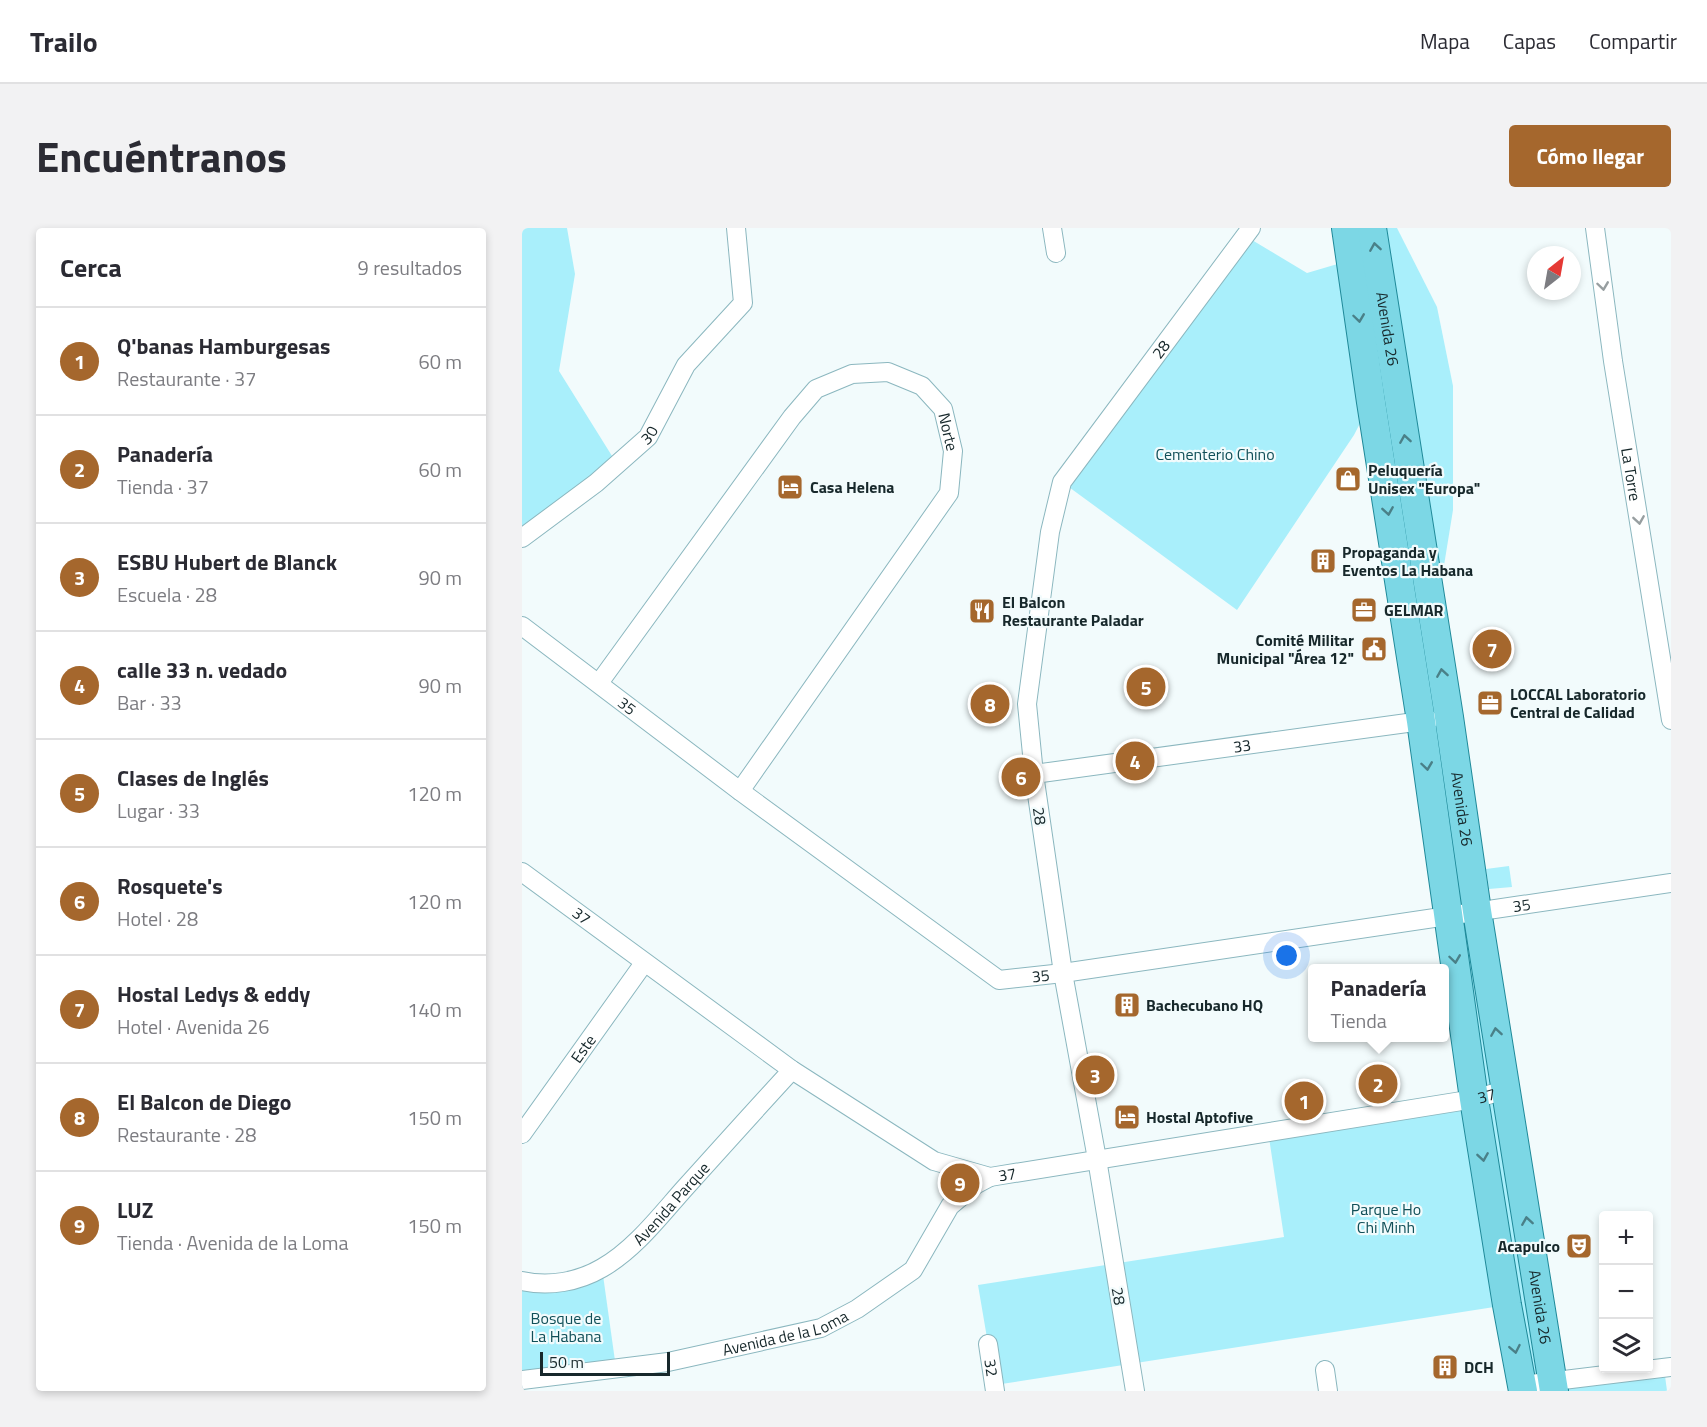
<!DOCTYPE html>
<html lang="es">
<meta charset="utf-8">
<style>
:root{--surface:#fff;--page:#f2f2f3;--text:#2b2b33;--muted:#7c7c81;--line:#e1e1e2;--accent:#a5672d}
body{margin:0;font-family:"Titillium Web",sans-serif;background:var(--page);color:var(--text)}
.controls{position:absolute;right:18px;bottom:18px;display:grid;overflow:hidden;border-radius:6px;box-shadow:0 3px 9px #0003}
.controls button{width:54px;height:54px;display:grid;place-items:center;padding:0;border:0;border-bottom:2px solid var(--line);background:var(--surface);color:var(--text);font:30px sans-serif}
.compass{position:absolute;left:1005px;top:18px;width:54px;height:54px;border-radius:50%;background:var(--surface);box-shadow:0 3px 9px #0003;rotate:31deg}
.scale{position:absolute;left:18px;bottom:15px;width:130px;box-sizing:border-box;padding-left:6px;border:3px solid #17282b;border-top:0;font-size:16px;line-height:21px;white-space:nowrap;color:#17282b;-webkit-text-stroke:4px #f2fbfc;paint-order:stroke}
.you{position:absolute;left:765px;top:728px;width:21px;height:21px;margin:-15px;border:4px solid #fff;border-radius:50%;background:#1a73e8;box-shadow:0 0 0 9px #1a73e833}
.badge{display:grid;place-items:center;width:39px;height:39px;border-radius:50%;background:var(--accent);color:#fff;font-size:20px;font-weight:700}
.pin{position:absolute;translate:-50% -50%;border:3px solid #fff;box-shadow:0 2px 6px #0006}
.popup{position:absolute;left:786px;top:736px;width:141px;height:78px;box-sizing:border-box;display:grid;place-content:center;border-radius:6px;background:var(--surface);filter:drop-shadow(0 2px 4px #0005);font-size:20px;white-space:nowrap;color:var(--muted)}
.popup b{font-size:22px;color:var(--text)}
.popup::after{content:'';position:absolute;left:50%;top:100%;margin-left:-12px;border:12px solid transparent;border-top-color:var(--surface)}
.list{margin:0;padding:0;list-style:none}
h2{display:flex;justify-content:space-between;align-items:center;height:78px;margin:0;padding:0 24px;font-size:26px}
h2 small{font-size:20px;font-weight:400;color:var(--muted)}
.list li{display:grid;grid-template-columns:39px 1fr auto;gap:18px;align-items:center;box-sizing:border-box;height:108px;padding:0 24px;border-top:2px solid var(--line)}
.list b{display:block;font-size:22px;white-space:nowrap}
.list p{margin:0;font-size:20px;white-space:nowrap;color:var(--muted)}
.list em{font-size:20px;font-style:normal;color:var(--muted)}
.icon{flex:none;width:33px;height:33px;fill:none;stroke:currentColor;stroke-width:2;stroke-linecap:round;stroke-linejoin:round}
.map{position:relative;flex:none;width:1149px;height:1163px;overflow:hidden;border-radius:6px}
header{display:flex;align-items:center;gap:36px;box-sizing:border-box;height:84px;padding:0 30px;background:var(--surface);border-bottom:2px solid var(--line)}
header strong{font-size:28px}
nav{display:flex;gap:33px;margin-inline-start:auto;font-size:21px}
.intro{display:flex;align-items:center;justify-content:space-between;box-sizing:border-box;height:144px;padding:0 36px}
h1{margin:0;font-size:42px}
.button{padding:15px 27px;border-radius:6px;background:var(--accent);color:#fff;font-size:21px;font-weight:700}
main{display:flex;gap:36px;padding:0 36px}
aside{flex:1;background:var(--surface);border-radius:6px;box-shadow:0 3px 9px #0003}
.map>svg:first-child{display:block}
</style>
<header>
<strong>Trailo</strong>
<nav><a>Mapa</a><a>Capas</a><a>Compartir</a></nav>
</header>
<div class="intro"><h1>Encuéntranos</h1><a class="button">Cómo llegar</a></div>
<main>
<aside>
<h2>Cerca<small>9 resultados</small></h2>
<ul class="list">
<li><span class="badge">1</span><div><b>Q'banas Hamburgesas</b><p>Restaurante · 37</p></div><em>60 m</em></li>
<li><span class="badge">2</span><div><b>Panadería</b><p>Tienda · 37</p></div><em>60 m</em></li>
<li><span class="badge">3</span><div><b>ESBU Hubert de Blanck</b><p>Escuela · 28</p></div><em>90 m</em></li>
<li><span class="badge">4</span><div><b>calle 33 n. vedado</b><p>Bar · 33</p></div><em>90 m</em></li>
<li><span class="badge">5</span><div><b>Clases de Inglés</b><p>Lugar · 33</p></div><em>120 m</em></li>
<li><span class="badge">6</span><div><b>Rosquete's</b><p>Hotel · 28</p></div><em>120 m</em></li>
<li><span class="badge">7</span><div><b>Hostal Ledys &amp; eddy</b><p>Hotel · Avenida 26</p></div><em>140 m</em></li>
<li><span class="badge">8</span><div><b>El Balcon de Diego</b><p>Restaurante · 28</p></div><em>150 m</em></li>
<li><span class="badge">9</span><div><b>LUZ</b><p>Tienda · Avenida de la Loma</p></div><em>150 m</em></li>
</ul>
</aside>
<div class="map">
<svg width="1149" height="1163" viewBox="0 0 1149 1163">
<rect width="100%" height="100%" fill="#f2fbfc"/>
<!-- green -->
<g fill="#a9effb">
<polygon points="0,0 45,0 53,46 37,143 95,236 0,309"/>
<polygon points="850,0 875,0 915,79 931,158 931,282 912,399"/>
<polygon points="725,9 785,45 829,32 849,174 832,207 715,382 540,254"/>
<polygon points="987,638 990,659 967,661 964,641"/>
<polygon points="946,691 972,857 964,859 938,692"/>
<polygon points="952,871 985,1077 473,1157 456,1057 762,1009 746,903"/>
<polygon points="974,871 1019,1148 1011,1149 966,872"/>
<polygon points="80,1040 94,1140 0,1151 0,1053"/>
<polygon points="1142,1140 1145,1163 1032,1163"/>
</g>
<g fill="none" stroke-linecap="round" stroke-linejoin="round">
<defs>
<g id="minor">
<polyline points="530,0 534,25"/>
<path id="s1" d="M1073 0 1091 133 1149 492"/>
<path id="s2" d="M0 310 74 255 126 209 164 137 221 75 214 0"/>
<path id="s3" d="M0 398 218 563 477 752 541 745 1149 655"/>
<path id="s4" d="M77 455 270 189 294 161 330 146 366 144 400 158 421 181 431 223 427 265 218 563"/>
<path id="s5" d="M512 546 907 492"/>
<path id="s6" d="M0 644 270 842 412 933 468 949 952 871 983 862"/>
<path id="s7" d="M0 906 122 735"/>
<path id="s8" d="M0 1053C27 1059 56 1054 80 1040 112 1022 138 988 162 961 198 921 234 881 270 842"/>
<path id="s9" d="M466 1116 473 1163"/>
<polyline points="803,1142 806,1163"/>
<path id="s10" d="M0 1152 146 1134 299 1100 335 1081 391 1042 428 978 453 957 468 949"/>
<polyline points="1000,1157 1149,1139"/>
<path id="s11" d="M613 1163 575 931 541 745 512 546 505 476 528 304 540 254 729 0"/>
</g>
<g id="primary">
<polyline points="824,0 849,174 899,493 952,871 985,1077 1001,1163"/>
<path id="s12" d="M850 0 927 489 955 683 1032 1163"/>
</g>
</defs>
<!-- minor casing -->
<use href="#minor" stroke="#8bb7bf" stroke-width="20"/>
<!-- primary casing -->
<use href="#primary" stroke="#1f8999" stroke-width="30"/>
<!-- minor -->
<use href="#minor" stroke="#fff" stroke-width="18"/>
<!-- primary -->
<use href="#primary" stroke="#7cd7e5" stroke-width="28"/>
</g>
<!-- one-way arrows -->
<defs><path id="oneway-chevron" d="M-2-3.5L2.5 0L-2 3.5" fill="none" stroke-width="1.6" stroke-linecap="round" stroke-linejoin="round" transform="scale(1.5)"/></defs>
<g stroke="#4a8088">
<use href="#oneway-chevron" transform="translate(853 19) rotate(-99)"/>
<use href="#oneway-chevron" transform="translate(837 90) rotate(82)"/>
<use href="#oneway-chevron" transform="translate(883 211) rotate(-99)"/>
<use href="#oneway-chevron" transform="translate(866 283) rotate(81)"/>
<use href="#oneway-chevron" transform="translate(920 445) rotate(-99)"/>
<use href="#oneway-chevron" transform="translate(905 538) rotate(82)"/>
<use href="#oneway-chevron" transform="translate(933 731) rotate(82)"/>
<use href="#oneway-chevron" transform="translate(974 804) rotate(-99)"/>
<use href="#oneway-chevron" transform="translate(961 929) rotate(81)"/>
<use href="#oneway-chevron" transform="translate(1005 993) rotate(-99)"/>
<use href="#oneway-chevron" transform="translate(993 1121) rotate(79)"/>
</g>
<g stroke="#979ea0">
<use href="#oneway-chevron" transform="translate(1081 58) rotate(82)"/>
<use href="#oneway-chevron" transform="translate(1117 292) rotate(81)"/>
</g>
<!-- icons -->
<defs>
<symbol id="shop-square" viewBox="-11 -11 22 22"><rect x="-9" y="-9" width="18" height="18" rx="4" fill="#a5672d" stroke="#f2fbfc"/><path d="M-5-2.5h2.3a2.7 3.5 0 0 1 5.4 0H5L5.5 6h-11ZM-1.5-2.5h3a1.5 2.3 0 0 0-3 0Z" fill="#fff"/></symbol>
<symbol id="hotel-square" viewBox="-11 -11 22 22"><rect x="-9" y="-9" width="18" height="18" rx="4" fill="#a5672d" stroke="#f2fbfc"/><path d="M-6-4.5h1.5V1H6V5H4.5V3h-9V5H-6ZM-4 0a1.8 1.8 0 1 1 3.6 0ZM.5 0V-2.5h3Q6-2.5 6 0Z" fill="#fff"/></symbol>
<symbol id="building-square" viewBox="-11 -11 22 22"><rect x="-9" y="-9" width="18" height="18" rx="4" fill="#a5672d" stroke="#f2fbfc"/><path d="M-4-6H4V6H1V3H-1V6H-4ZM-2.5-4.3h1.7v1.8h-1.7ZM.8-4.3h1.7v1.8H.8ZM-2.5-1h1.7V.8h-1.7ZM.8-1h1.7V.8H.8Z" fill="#fff"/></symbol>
<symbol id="office-square" viewBox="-11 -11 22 22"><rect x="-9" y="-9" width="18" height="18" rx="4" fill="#a5672d" stroke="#f2fbfc"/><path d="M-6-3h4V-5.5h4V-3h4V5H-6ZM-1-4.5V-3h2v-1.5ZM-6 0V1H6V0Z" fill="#fff"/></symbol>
<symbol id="restaurant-square" viewBox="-11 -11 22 22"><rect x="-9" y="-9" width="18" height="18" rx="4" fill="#a5672d" stroke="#f2fbfc"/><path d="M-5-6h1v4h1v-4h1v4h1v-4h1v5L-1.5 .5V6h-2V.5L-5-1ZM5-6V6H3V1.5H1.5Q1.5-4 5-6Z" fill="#fff"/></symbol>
<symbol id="civic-square" viewBox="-11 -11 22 22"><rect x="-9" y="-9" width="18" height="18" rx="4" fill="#a5672d" stroke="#f2fbfc"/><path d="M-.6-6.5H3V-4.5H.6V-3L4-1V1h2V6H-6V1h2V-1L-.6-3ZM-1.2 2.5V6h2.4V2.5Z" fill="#fff"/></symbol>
<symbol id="theatre-square" viewBox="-11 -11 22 22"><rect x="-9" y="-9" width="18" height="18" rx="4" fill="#a5672d" stroke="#f2fbfc"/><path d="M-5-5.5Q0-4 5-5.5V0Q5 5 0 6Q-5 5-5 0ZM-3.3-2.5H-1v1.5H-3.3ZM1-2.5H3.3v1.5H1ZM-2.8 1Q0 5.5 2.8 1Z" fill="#fff"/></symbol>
</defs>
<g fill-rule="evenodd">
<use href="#shop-square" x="811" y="236" width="30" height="30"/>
<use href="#hotel-square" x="253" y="244" width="30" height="30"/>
<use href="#building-square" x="786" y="318" width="30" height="30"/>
<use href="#office-square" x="827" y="367" width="30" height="30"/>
<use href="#restaurant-square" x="445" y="368" width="30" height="30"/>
<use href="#civic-square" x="837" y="406" width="30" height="30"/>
<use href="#office-square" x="953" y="460" width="30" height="30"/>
<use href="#building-square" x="590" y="762" width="30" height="30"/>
<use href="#hotel-square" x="590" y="874" width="30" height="30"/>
<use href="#theatre-square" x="1042" y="1003" width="30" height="30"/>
<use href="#building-square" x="908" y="1124" width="30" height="30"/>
</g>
<g text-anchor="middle" stroke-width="4.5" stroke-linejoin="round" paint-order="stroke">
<!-- street labels -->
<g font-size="16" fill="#17282b" stroke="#f2fbfc">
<text dy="6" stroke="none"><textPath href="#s12" startOffset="102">Avenida 26</textPath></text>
<text dy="6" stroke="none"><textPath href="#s11" startOffset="1086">28</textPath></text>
<text dy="6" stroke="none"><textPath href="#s2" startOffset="164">30</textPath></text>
<text dy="6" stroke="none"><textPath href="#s4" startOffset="532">Norte</textPath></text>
<text dy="6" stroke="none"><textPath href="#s1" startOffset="249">La Torre</textPath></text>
<text dy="6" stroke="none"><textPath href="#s3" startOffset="132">35</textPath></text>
<text dy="6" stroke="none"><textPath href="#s5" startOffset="210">33</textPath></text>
<text dy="6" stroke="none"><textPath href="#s12" startOffset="588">Avenida 26</textPath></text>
<text transform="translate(518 588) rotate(82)" y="6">28</text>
<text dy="6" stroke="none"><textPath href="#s3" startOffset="1122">35</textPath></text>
<text dy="6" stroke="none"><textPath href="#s6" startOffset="74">37</textPath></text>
<text dy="6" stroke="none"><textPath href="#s3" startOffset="636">35</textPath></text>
<text dy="6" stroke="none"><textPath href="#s7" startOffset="105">Este</textPath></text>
<text dy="6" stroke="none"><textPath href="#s6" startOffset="1065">37</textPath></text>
<text dy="6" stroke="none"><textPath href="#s6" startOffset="579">37</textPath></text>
<text dy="6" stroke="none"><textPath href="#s8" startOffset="178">Avenida Parque</textPath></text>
<text transform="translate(597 1068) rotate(80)" y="6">28</text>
<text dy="6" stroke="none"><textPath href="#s12" startOffset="1092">Avenida 26</textPath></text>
<text dy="6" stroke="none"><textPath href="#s10" startOffset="268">Avenida de la Loma</textPath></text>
<text dy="6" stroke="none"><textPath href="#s9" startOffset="24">32</textPath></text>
</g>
<!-- park labels -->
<g font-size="16" fill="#104f58" stroke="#f2fbfc">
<text x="693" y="232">Cementerio Chino</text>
<text x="864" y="987">Parque Ho<tspan x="864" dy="18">Chi Minh</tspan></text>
<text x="44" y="1096">Bosque de<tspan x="44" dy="18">La Habana</tspan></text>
</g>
<!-- poi labels -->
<g font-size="16" font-weight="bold" fill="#17282b" stroke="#f2fbfc" text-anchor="start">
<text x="846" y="248">Peluquería<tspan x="846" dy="18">Unisex "Europa"</tspan></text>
<text x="288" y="265">Casa Helena</text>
<text x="820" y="330">Propaganda y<tspan x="820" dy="18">Eventos La Habana</tspan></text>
<text x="480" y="380">El Balcon<tspan x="480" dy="18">Restaurante Paladar</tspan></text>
<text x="862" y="388">GELMAR</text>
<text x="832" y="418" text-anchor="end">Comité Militar<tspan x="832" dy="18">Municipal "Área 12"</tspan></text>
<text x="988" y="472">LOCCAL Laboratorio<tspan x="988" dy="18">Central de Calidad</tspan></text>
<text x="624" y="783">Bachecubano HQ</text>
<text x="624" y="895">Hostal Aptofive</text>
<text x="1038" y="1024" text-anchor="end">Acapulco</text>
<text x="942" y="1145">DCH</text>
</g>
</g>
</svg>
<div class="controls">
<button>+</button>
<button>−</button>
<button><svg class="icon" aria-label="layers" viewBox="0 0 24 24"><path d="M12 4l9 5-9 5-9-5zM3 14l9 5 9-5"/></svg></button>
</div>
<svg class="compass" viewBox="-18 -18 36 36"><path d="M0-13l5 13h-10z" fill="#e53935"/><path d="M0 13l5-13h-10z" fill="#7c7c81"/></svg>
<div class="scale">50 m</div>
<div class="you"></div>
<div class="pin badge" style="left:782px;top:873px">1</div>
<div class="pin badge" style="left:856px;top:856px">2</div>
<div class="popup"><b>Panadería</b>Tienda</div>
<div class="pin badge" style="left:573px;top:847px">3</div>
<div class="pin badge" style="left:613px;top:533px">4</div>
<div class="pin badge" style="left:624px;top:459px">5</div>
<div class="pin badge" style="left:499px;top:549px">6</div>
<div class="pin badge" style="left:970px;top:421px">7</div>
<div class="pin badge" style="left:468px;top:476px">8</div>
<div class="pin badge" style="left:438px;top:955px">9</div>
</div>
</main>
